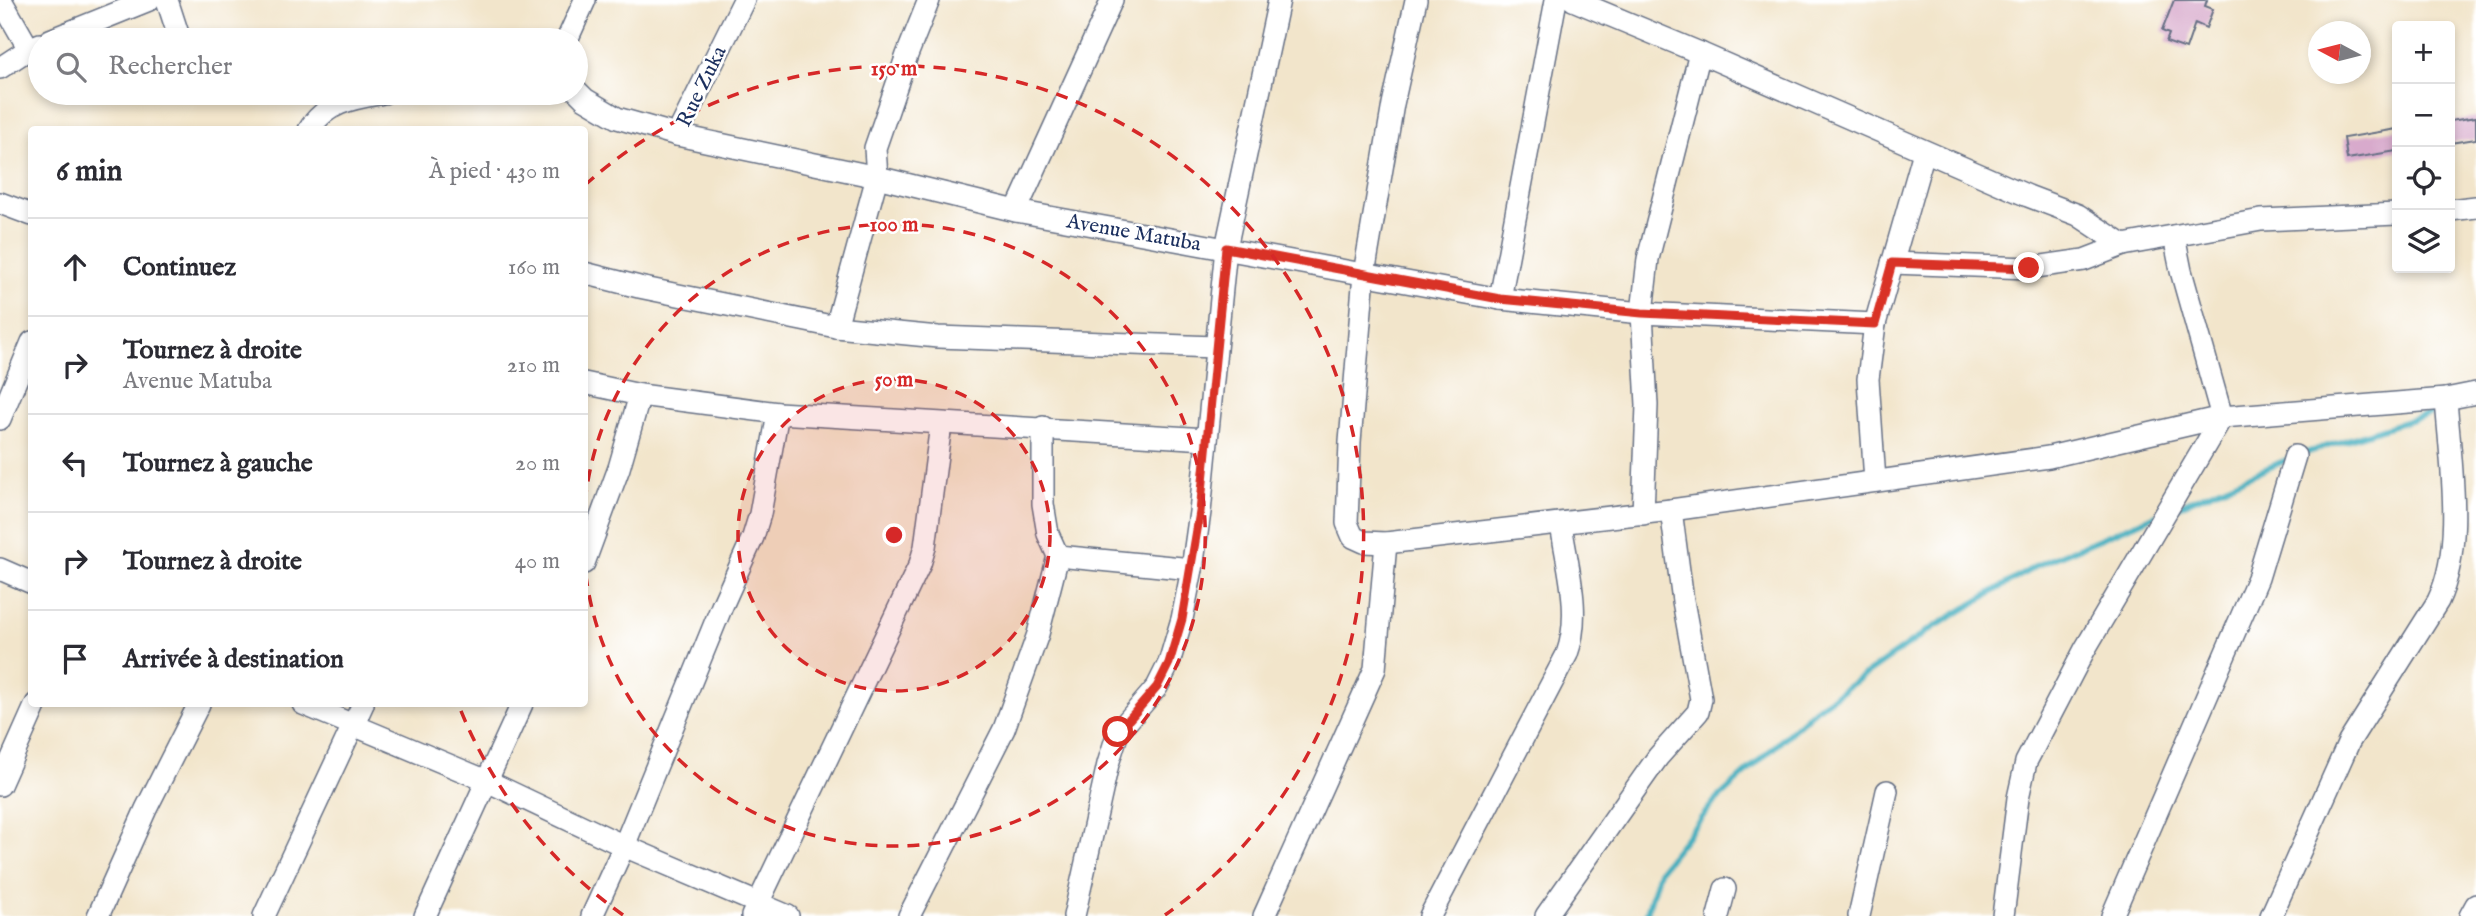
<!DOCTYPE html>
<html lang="fr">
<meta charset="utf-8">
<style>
:root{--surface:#fff;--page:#f7f7f7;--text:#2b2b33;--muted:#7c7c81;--line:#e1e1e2}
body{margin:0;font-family:"IM FELL English",serif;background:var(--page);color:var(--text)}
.controls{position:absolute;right:21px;top:21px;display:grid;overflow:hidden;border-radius:7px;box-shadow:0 4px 10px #0003}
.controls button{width:63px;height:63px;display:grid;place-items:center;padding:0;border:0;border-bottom:2px solid var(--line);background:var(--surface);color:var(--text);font:35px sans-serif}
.compass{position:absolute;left:2308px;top:21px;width:63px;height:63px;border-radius:50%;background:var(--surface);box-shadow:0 4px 10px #0003;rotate:277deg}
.stop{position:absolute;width:21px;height:21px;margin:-16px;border:5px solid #d93025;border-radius:50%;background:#fff}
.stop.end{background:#d93025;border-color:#fff;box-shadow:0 2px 7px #0008}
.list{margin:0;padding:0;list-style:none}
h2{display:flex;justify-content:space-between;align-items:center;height:91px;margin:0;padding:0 28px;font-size:30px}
h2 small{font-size:23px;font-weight:400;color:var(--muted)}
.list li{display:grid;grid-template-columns:46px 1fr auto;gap:21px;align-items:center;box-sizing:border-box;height:98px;padding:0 28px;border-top:2px solid var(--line)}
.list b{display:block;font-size:26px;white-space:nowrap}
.list p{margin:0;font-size:23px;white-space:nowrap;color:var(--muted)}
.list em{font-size:23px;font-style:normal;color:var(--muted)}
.icon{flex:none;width:38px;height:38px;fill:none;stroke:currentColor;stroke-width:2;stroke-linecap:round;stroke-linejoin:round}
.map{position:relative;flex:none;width:2476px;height:916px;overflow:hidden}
.search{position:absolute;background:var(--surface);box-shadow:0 4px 10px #0003;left:28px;top:28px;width:560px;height:77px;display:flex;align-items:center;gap:18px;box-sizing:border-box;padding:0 24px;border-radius:38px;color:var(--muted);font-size:26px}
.panel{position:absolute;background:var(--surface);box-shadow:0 4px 10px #0003;left:28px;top:126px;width:560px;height:581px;border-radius:7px}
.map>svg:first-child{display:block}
</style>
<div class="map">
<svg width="2476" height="916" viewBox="0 0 2476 916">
<rect width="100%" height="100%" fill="#fff"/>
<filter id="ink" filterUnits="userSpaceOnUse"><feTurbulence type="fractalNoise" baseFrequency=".0143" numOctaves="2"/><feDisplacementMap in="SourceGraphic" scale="14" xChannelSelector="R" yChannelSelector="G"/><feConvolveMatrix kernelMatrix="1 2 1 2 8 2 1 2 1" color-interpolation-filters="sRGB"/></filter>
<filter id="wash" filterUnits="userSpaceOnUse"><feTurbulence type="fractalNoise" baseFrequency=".00686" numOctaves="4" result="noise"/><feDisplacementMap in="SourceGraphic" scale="28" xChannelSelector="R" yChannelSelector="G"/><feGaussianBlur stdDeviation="1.57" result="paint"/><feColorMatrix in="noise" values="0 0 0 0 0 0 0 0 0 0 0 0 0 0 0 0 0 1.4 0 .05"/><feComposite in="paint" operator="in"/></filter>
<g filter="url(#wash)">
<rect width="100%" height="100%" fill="#f2e5cb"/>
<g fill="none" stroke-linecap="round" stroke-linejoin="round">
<!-- stream -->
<g stroke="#40adbe" stroke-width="6">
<polyline points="2299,455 2442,410"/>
<polyline points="2176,507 2289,459"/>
<polyline points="1646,916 1659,871 1715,801 1816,709 1929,630 2038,565 2156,515"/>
</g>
</g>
<g id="blocks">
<!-- building -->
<g fill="#d8aacc">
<polygon points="2174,0 2207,0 2205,6 2213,9 2206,28 2195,23 2186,49 2166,42 2169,34 2162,31"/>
<polygon points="2476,117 2476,139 2450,143 2450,121"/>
<polygon points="2397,129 2397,151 2347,159 2344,138"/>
</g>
</g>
</g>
<g filter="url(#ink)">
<use href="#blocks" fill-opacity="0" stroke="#666f84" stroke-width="2"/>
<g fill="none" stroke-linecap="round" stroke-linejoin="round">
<defs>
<g id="minor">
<polyline points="1,0 29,49"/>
<polyline points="167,0 180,40"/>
<polyline points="1416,0 1393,104 1364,274 1350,442 1347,523 1353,537 1364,542 1386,543 1671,510 2049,457 2222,417 2446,399 2476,393"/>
<polyline points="1573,0 1700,53 2028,196 2078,215 2123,245 2261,220 2397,214"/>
<polyline points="50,40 149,0"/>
<polyline points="567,40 585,0"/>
<polyline points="0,68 29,49 40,44"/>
<polyline points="576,90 585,99 617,118 677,135 877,177 1016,211 1500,299 1642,313 1875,324"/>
<path d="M309 130C325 102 355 98 384 93"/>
<polyline points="677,135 744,0"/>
<polyline points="0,203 32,215"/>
<polyline points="2450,210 2476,207"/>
<polyline points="1016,211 1112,0"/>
<polyline points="1892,263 2029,268 2084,260 2123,245"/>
<polyline points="584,273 639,287 836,327 938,337 1215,347"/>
<polyline points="1500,299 1556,0"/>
<polyline points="836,327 877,177 875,148 907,55 929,0"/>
<polyline points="584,383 640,395 778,413 1207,439"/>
<polyline points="0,419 32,342"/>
<polyline points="1875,481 1868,379 1875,324 1924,152"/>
<polyline points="1643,514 1647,405 1642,313 1648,259 1700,53"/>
<polyline points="1058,556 1192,569 1200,512 1226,248 1279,0"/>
<polyline points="584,563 619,468 640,395"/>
<polyline points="0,569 32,583"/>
<polyline points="303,704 487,781 624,846 788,916"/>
<polyline points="0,785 36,704"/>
<polyline points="98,916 146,809 199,704"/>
<polyline points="264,916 363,704"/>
<polyline points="425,916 522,704"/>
<polyline points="592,916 624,846 722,606 753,537 760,514 778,413"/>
<polyline points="752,916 920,564 925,547 941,424"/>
<polyline points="909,916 1004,729 1038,634 1058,556 1048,534 1043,504 1043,427"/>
<polyline points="1074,916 1108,764 1118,732 1157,687 1169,663 1182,619 1192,569"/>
<polyline points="1264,916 1375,669 1386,543"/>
<path d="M1430 916 1567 654C1582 613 1567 566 1561 524"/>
<polyline points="1546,916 1658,757 1698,712 1701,699 1683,601 1671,510"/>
<polyline points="1718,916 1725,889"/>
<polyline points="1859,916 1887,791"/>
<polyline points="2003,916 2018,798 2026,762 2085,649 2222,417 2181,271 2174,236"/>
<polyline points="2112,916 2258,578 2295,456"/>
<path d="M2271 916 2349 742 2438 601C2465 544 2450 461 2446 399"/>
<polyline points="2470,916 2476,905"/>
</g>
</defs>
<!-- minor casing -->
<use href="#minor" stroke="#666f84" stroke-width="24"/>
<!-- minor -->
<use href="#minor" stroke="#fff" stroke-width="21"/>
</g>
</g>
<g fill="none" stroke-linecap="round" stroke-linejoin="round" filter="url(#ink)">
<!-- route -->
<polyline stroke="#d93025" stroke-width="9" points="1118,732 1157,687 1169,663 1182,619 1200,512 1226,248 1500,299 1642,313 1875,324 1892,263 2029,268"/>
</g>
<!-- distance rings -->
<circle cx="894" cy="535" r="156" fill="#d62828" fill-opacity=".12"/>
<g fill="none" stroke="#d62828" stroke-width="3.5" stroke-dasharray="12 9">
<circle cx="894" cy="535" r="156"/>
<path d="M585 502A311 311 0 1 1 585 568"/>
<path d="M623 915A467 467 0 0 1 459 706M585 185A467 467 0 1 1 1165 915"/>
</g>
<g text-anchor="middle" stroke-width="5" stroke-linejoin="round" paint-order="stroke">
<!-- street labels -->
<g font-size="21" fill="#1b2f5e" stroke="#fff">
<text transform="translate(701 86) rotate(-64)" y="7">Rue Zuka</text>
<text transform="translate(1134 232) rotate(10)" y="7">Avenue Matuba</text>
</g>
</g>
<circle cx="894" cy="535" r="10" fill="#d62828" stroke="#fff" stroke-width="3.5"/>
<g font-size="21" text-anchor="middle" font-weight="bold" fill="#d62828" stroke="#fff" stroke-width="5" stroke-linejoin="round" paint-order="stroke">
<text x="894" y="75">150 m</text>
<text x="894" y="231">100 m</text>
<text x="894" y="386">50 m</text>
</g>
</svg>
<div class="controls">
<button>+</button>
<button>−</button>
<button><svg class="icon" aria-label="locate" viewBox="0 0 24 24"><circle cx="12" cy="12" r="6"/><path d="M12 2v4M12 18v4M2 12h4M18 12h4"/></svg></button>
<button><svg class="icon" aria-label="layers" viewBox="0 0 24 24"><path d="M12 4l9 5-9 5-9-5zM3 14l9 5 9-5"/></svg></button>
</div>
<svg class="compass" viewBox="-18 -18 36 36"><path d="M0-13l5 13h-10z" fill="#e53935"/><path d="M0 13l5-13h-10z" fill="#7c7c81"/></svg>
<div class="stop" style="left:1118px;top:732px"></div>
<div class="stop end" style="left:2029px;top:268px"></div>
<div class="search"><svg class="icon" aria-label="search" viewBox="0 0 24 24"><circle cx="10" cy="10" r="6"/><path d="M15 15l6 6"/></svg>Rechercher</div>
<section class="panel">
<h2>6 min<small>À pied · 430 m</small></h2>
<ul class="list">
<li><svg class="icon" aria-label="ahead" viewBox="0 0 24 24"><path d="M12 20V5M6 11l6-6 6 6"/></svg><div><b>Continuez</b></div><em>160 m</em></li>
<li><svg class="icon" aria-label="right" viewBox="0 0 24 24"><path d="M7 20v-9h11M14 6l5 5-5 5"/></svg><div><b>Tournez à droite</b><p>Avenue Matuba</p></div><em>210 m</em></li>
<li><svg class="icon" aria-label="left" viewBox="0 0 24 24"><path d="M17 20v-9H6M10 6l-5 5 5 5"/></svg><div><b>Tournez à gauche</b></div><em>20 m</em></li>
<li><svg class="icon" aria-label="right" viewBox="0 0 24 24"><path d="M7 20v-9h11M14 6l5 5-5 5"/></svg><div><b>Tournez à droite</b></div><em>40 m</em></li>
<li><svg class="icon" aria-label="arrive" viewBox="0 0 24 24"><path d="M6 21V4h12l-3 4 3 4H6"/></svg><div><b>Arrivée à destination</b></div></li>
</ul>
</section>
</div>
